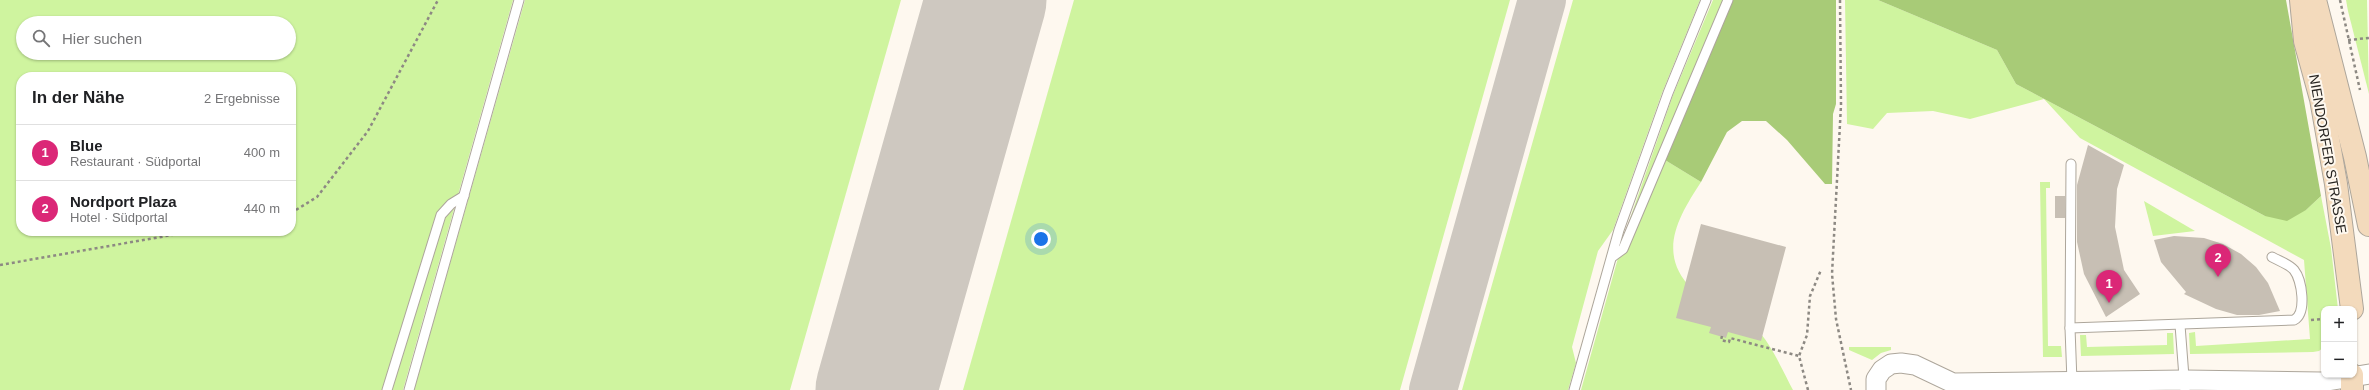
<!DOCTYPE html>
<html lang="de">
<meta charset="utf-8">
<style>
:root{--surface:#fff;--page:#f2f2f2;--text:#202124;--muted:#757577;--line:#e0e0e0;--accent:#db2777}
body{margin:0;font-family:Helvetica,sans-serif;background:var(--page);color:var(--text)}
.controls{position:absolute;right:12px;bottom:12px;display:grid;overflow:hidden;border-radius:8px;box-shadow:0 1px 3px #0004}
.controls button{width:36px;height:36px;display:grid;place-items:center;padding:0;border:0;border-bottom:1px solid var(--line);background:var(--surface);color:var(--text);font:20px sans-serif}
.you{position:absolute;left:1041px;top:239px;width:14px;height:14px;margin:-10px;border:3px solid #fff;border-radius:50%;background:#1a73e8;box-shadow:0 0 0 6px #1a73e833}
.badge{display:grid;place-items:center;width:26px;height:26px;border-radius:50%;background:var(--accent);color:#fff;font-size:13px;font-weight:700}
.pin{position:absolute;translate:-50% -33px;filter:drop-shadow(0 1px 2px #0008)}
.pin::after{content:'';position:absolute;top:21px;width:14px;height:12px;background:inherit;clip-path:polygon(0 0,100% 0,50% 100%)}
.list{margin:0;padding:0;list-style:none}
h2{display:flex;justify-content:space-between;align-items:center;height:52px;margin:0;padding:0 16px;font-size:17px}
h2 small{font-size:13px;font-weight:400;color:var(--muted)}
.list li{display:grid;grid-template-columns:26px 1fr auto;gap:12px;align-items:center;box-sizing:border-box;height:56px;padding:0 16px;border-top:1px solid var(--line)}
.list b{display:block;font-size:15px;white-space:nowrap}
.list p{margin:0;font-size:13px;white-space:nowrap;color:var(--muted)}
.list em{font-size:13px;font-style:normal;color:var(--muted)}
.icon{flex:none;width:22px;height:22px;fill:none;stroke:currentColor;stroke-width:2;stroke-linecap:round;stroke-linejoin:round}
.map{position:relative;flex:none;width:2369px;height:390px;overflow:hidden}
.search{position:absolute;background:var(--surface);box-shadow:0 1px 3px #0004;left:16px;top:16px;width:280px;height:44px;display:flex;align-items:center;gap:10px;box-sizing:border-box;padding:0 14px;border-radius:22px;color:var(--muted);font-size:15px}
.panel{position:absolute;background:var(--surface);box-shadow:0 1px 3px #0004;left:16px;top:72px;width:280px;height:164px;border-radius:16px}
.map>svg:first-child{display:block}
</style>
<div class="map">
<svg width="2369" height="390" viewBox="0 0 2369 390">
<rect width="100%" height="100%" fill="#fef8ef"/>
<!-- green -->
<g fill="#cff49f" fill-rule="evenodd">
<path d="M0 0H513L403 390H0ZM23 23H289V53H23ZM21 77H291V231H21Z"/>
<polygon points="525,0 901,0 790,390 414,390"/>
<polygon points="1074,0 1510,0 1400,390 963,390"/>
<polygon points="1573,0 1700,0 1662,93 1613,230 1598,251 1572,347 1576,363 1568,390 1462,390"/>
<path d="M1713 0H1733L1665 160 1701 182C1679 216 1656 253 1692 289 1709 305 1738 314 1757 330 1769 340 1785 375 1793 390H1581L1625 233 1673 95Z"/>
<polygon points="1845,0 1878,0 1997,50 2016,84 2265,216 2306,210 2321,196 2331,248 2338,309 2324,309 2324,347 2319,351 2313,352 2190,354 2189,333 2195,332 2196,346 2310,339 2304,260 2080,138 2044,99 1970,119 1933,111 1887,113 1873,129 1847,124"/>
<polygon points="2346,0 2367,0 2369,94 2348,11"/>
<polygon points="2040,182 2050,182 2050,188 2046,188 2048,346 2061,346 2062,357 2043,357"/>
<polygon points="2144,201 2195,231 2153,236"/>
<polygon points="2167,333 2173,333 2174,354 2081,356 2080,335 2086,335 2087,347 2167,345"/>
<polygon points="1849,347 1891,347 1891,350 1881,353 1872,360 1849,350"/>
</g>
<!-- forest -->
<g fill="#a8cb77">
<polygon points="1733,0 1836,0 1836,104 1833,114 1832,184 1825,184 1787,140 1766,121 1742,121 1727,132 1701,182 1665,160"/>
<polygon points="1878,0 2286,0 2321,196 2306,210 2287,221 2265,216 2016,84 1997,50"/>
</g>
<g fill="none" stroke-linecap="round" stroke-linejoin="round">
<!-- taxiway -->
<polyline stroke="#cec8c0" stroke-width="48" points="1433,390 1542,0"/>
<!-- runway -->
<polyline stroke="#cec8c0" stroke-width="121" points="876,390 986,0"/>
</g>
<!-- building -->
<g fill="#c7bfb4">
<polygon points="2088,145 2124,165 2117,189 2115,227 2124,270 2140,294 2106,317 2084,274 2077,242 2077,185"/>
<rect x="2055" y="196" width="10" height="22"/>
<polygon points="1701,224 1786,247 1761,341 1728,332 1726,338 1709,333 1711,327 1676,318"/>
<polygon points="2174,236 2204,238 2223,244 2241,254 2256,267 2268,283 2280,311 2259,315 2237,315 2216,309 2184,294 2186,292 2161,262 2154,240"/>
</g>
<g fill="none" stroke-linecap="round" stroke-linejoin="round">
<defs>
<g id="lane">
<polyline points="2071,164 2070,328 2072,382"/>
<polyline points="1612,257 1623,249 1728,0"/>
<polyline points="2180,325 2185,390"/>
<path d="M2070 328 2294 320C2307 313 2302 280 2294 270 2289 264 2279 261 2272 257"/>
<polyline points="387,390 441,215 451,204 464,196"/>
<polyline points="409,390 519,0"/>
<polyline points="1574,390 1619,230 1668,93 1706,0"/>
</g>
<polyline id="street" points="1876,390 1876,379 1882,370 1891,364 1901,363 1915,365 1953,383 2185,380 2321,382 2369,374"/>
<g id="secondary">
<polyline points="2301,0 2305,41 2321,99 2336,184 2352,309"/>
<polyline points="2315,0 2355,157 2369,225"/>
<polyline points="2352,375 2352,390"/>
</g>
</defs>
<!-- lane casing -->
<use href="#lane" stroke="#ada69b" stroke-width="11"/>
<!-- street casing -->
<use href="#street" stroke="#ada69b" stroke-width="21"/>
<!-- secondary casing -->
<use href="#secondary" stroke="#ada69b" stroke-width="24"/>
<!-- path -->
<g stroke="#8d8983" stroke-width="2.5" stroke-dasharray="3 3" stroke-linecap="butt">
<polyline points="1840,0 1841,105 1832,274 1836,319 1851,390"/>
<polyline points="2340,0 2360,90"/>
<polyline points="2348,40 2369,38"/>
<polyline points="291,213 317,197 368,131 438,0"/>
<polyline points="0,265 195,231"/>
<polyline points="2311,320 2324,319"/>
<polyline points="1722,336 1721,340 1729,342 1730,338 1799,356"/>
<polyline points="1808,390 1799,356 1807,335 1810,296 1821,270"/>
</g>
<!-- lane -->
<use href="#lane" stroke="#fff" stroke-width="9"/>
<!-- street -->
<use href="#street" stroke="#fff" stroke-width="19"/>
<!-- secondary -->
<use href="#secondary" stroke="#f3dabc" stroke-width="22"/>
</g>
<g text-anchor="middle" stroke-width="4" stroke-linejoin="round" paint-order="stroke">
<!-- street labels -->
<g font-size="14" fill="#2a2723" stroke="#fef8ef">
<text transform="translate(2328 154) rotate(80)" y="5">NIENDORFER STRASSE</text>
</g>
</g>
</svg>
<div class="controls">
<button>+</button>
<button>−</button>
</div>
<div class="you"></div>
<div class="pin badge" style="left:2109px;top:303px">1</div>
<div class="pin badge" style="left:2218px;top:277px">2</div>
<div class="search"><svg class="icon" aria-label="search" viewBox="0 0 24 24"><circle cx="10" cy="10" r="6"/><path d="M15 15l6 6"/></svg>Hier suchen</div>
<section class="panel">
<h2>In der Nähe<small>2 Ergebnisse</small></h2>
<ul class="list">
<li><span class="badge">1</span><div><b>Blue</b><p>Restaurant · Südportal</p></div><em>400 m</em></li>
<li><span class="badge">2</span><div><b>Nordport Plaza</b><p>Hotel · Südportal</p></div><em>440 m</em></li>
</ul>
</section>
</div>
